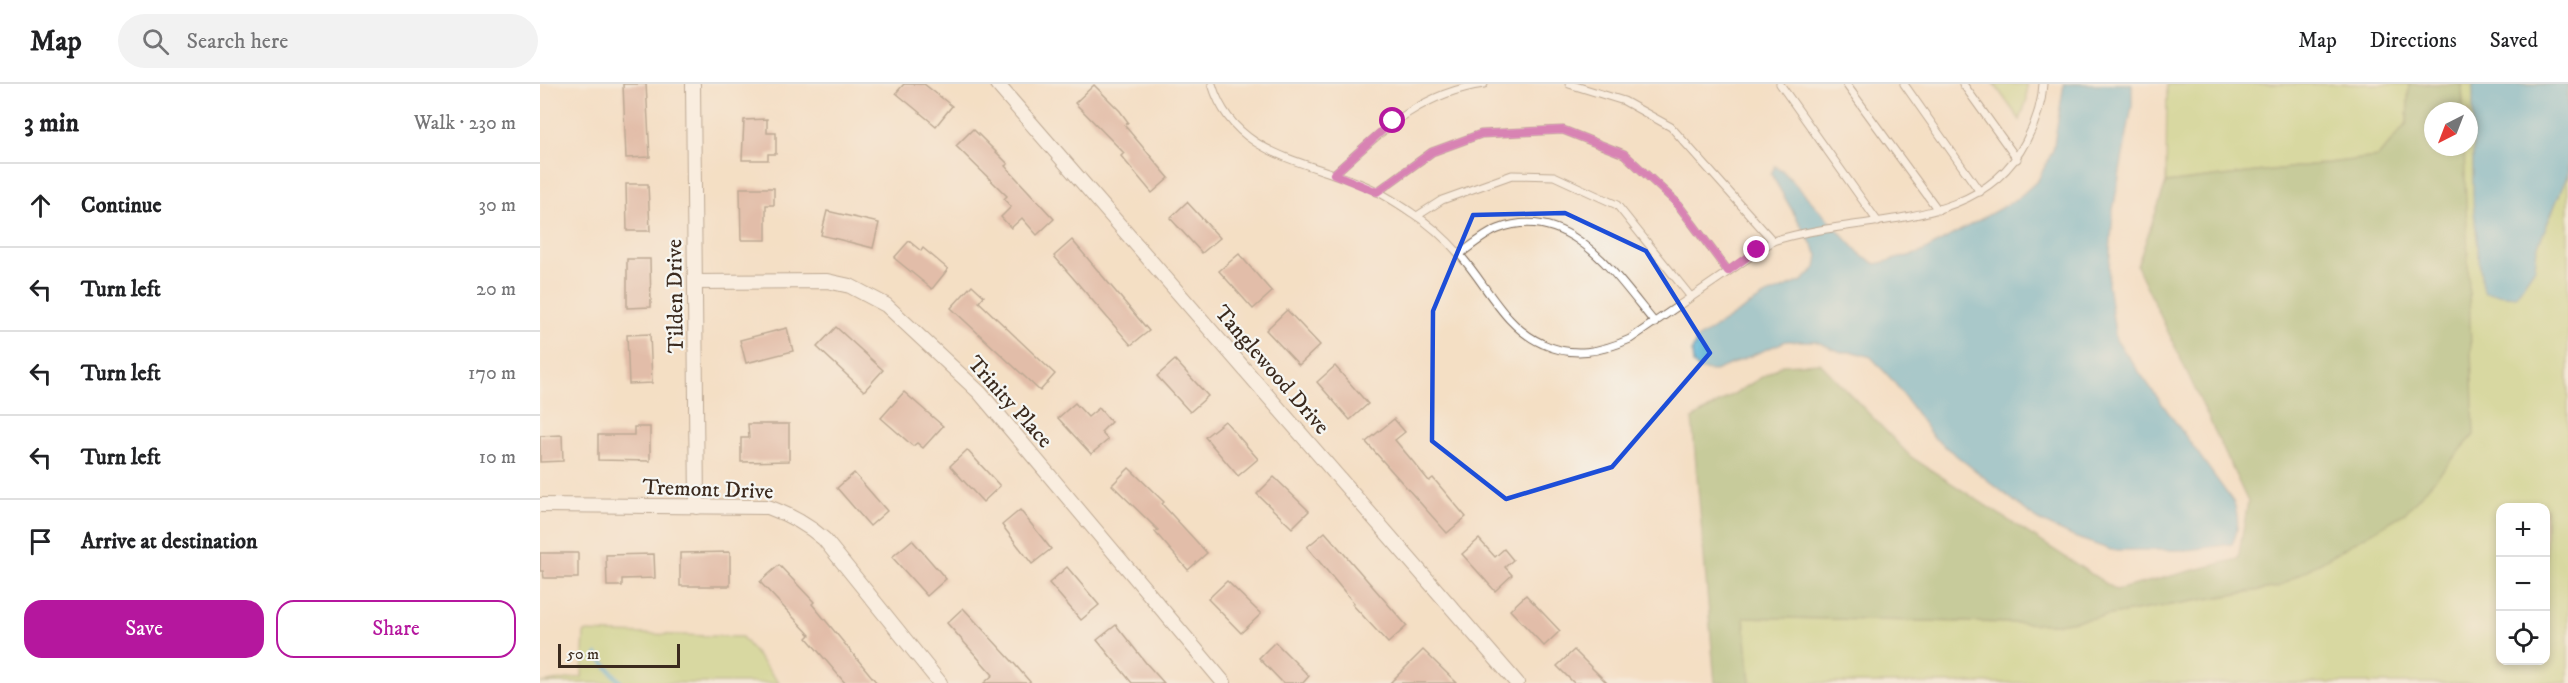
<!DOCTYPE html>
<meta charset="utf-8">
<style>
:root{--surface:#fff;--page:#f2f2f2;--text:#202124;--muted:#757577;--line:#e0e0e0;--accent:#b5179e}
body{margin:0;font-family:"IM FELL DW Pica",serif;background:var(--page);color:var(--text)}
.controls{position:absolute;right:18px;bottom:18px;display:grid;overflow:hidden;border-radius:12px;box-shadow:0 3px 9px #0003}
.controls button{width:54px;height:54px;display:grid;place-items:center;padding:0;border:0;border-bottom:2px solid var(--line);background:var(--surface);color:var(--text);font:30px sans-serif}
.compass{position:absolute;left:1884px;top:18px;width:54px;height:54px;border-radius:50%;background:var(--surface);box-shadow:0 3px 9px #0003;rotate:222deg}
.scale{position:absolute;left:18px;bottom:15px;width:122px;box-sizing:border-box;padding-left:6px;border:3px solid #3b2a1e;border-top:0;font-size:16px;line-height:21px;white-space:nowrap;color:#3b2a1e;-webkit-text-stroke:4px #f6f6f2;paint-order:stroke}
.stop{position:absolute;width:18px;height:18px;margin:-14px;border:4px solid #b5179e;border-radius:50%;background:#fff}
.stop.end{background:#b5179e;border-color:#fff;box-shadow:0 2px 6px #0008}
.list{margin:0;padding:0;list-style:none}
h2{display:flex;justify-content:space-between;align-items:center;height:78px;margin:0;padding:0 24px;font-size:26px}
h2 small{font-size:20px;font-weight:400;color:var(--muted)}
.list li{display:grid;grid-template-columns:39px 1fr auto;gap:18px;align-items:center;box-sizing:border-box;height:84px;padding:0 24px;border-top:2px solid var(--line)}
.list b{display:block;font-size:22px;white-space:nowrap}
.list em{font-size:20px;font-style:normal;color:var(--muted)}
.actions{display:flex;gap:12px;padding:18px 24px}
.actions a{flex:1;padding:14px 0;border:2px solid var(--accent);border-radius:18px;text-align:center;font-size:21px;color:var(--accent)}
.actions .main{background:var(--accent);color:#fff}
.icon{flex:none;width:33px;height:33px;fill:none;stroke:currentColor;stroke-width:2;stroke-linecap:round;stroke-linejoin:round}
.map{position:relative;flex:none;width:2028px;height:599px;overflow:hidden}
header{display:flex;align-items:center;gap:36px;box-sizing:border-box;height:84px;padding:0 30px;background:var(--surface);border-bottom:2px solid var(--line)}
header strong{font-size:28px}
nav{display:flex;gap:33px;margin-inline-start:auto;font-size:21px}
.search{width:420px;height:54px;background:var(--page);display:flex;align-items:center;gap:15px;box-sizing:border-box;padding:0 21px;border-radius:33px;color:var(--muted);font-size:22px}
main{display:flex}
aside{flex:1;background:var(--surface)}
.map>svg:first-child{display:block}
</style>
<header>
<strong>Map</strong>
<div class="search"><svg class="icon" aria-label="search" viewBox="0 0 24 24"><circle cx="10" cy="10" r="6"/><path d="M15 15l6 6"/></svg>Search here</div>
<nav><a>Map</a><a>Directions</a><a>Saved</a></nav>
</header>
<main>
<aside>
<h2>3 min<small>Walk · 230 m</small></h2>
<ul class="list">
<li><svg class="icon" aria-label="ahead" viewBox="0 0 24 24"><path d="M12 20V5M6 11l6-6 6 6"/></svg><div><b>Continue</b></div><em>30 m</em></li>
<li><svg class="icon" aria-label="left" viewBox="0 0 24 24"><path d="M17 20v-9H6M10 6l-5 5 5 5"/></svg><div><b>Turn left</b></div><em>20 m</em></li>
<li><svg class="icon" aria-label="left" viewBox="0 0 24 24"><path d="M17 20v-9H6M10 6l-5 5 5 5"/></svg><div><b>Turn left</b></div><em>170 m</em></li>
<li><svg class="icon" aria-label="left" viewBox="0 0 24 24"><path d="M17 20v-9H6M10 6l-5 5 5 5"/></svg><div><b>Turn left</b></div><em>10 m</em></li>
<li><svg class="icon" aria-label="arrive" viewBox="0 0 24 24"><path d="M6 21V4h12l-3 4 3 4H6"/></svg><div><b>Arrive at destination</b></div></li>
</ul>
<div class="actions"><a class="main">Save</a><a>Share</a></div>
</aside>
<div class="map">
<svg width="2028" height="599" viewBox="0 0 2028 599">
<rect width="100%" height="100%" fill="#f6f6f2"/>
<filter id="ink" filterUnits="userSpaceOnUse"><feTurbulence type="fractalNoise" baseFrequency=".0167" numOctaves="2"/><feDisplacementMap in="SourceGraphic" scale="12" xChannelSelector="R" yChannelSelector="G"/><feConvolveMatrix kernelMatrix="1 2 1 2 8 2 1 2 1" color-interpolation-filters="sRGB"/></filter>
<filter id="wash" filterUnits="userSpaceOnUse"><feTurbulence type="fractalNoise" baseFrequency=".008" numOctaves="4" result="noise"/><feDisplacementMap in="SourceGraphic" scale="24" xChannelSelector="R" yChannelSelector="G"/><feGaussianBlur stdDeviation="1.35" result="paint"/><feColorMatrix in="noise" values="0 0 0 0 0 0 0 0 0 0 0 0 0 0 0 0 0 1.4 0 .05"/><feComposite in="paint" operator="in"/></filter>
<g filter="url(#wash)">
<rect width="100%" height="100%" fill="#f4dfc4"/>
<!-- green -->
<g fill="#b7d177" stroke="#797e4a" stroke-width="1.5" fill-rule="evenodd">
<polygon points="1454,0 1487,0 1487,15 1480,36"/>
<polygon points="1627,0 1869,0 1867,39 1838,73 1626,99"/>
<path d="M1922 0H2028V599H1210L1204 533 1517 540 1738 503 1924 63H1929V27H1923ZM1960 424H2006V576H1960Z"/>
<polygon points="44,548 202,553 239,599 0,599 42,593"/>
</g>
<!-- forest -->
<polygon fill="#91b368" stroke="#666e43" stroke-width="1.5" points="1869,0 1922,0 1923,27 1893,27 1893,63 1924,63 1934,351 1865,429 1738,503 1517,540 1204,533 1210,599 1175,599 1152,335 1242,281 1280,279 1371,373 1576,506 1698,475 1708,418 1597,182 1626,99 1838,73 1867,39"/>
<!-- water -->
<g fill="#50adce" stroke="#466c76" stroke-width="1.5">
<path d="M1524 0H1592V22L1573 126 1568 200 1576 256 1694 419C1699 434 1699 446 1692 460L1648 466H1571L1534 453 1498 436 1393 353 1354 298 1331 273 1314 268H1301L1275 257H1246L1175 287 1160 286 1153 280 1152 267 1157 255 1224 212 1262 197 1276 184 1278 171 1231 90 1235 82 1242 86 1323 173 1336 180 1380 169 1477 115 1498 96 1513 66Z"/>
<polygon points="1933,0 2028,0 2028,90 1997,164 1995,184 1976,212 1945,209 1942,202 1933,117"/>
</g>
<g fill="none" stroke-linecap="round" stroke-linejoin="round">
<!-- stream -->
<polyline stroke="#50adce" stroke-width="5" points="57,571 81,599"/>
</g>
<g id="blocks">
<!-- building -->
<g fill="#cd9587">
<polygon points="83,0 106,0 110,73 86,74"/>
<polygon points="364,0 384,0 412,22 396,42 356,9"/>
<polygon points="554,1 580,27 588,38 585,42 629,94 612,109 581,72 584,69 535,19"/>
<polygon points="227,35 227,49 236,49 236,70 228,70 228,76 202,76 204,36"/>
<polygon points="433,45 468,80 465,82 514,135 497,151 482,134 471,144 461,133 471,123 464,115 467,112 416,62"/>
<polygon points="86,100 108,100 110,147 87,147"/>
<polygon points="200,104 234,104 234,121 226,121 226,156 201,156"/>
<polygon points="647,118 680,154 662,169 630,134"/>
<polygon points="287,127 339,139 333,164 281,151"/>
<polygon points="532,156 609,247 591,261 514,172"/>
<polygon points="369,157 381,167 383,164 408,185 392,205 354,174"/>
<polygon points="699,170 732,208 713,225 679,187"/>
<polygon points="87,175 110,175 111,223 87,224"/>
<polygon points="432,201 444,212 439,218 515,290 500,307 411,224"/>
<polygon points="747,226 780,261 759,281 726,246"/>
<polygon points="296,243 343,286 324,307 277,263"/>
<polygon points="247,244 253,267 206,279 200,256"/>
<polygon points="110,250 112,299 89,300 87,251"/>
<polygon points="635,276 668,312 650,328 617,292"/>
<polygon points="795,282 828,320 810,336 777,298"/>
<polygon points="364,308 403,342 383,364 377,359 373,362 341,334"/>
<polygon points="535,319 548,333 559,324 571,338 561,348 568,356 551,370 518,334"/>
<polygon points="854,335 865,348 855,356 889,397 893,394 926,433 907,449 826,358"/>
<polygon points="685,337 718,375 698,392 665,353"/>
<polygon points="208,340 249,340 249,377 201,378 201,354 209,354"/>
<polygon points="94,343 110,343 110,377 58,376 58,351 94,351"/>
<polygon points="22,351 23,377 0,378 0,352"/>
<polygon points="427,366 460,402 443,418 410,382"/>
<polygon points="589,384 624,418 622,420 667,469 648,486 615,448 618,446 572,401"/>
<polygon points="314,389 347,427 330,442 297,404"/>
<polygon points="734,393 769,427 752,444 717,410"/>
<polygon points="480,426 511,465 492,480 462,441"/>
<polygon points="785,448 867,542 848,559 812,520 814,519 767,463"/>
<polygon points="939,455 955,473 964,465 973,476 965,483 972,491 955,507 922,470"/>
<polygon points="372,456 406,495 387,512 352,473"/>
<polygon points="190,468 190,502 140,502 140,469"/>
<polygon points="0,469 38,469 38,494 4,494 3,487 0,487"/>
<polygon points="114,470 115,494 82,495 82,502 67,502 66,471"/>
<polygon points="239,481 274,518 272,520 337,599 305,599 267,554 270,551 220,498"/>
<polygon points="527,483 559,521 541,536 509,499"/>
<polygon points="687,497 721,530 701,549 668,515"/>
<polygon points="986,511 1020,547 1004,562 970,526"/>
<polygon points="423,524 471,576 491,599 444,599 453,591 407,539"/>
<polygon points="576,541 606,579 624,599 592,599 557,556"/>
<polygon points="735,558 769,592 763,599 743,599 719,574"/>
<polygon points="883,566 917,599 850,599"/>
<polygon points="1034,566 1067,599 1034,599 1017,582"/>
</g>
</g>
</g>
<g filter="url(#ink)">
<use href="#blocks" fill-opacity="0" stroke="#7c6958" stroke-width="1.5"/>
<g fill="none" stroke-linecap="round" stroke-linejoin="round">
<defs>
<g id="service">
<path d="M672 0C693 71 763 76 821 100 839 107 856 118 872 129 890 140 906 155 920 171 947 201 964 243 1003 260 1033 274 1061 268 1090 255L1233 157C1318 129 1439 150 1486 57 1495 40 1502 19 1503 0"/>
<polyline points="1029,0 1084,17 1131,43 1233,157"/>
<polyline points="1240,0 1338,138"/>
<polyline points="1306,0 1398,126"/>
<polyline points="1364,0 1440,108"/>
<polyline points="1423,0 1477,75"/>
<path d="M794 90C840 49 879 9 944 0"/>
<polyline points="837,108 892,68 941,50 1023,46 1084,70 1136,118 1188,187"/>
<polyline points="877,132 902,116 972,91 1014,92 1077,121 1151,213"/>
<path d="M920 170C931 162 945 150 958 145 1030 118 1076 192 1115 239"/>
</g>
<g id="minor">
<polyline points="153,0 157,423"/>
<polyline points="457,0 977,599"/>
<polyline points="155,198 287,197 310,202 346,221 440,309 684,599"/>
<path d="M0 421 228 423C250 431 267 440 284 455L400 599"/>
</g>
</defs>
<!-- service casing -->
<use href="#service" stroke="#7c6958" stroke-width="9"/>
<!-- minor casing -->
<use href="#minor" stroke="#7c6958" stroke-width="16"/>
<!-- service -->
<use href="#service" stroke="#fff" stroke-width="7"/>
<!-- minor -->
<use href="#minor" stroke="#fff" stroke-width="14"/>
</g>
</g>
<g fill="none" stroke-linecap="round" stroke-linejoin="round" filter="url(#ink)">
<!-- route -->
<polyline stroke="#b5179e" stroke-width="8" points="853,37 794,90 837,108 892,68 941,50 1023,46 1084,70 1136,118 1188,187 1217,166"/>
</g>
<!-- marked area -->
<path d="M0 0H2028V599H0ZM1025 129 1106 167 1170 269 1072 383 966 415 892 357 893 227 933 131Z" fill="#f4dfc4" fill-opacity=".55" fill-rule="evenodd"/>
<path fill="none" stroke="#1d4ed8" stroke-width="4.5" stroke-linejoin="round" d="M1025 129 1106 167 1170 269 1072 383 966 415 892 357 893 227 933 131Z"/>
<g text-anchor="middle" stroke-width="4.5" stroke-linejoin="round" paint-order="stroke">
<!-- street labels -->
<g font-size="22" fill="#3b2a1e" stroke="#f6f6f2">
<text transform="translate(134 212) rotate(-91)" y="8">Tilden Drive</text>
<text transform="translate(733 285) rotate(49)" y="8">Tanglewood Drive</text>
<text transform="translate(471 317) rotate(48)" y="8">Trinity Place</text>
<text transform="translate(168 404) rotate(2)" y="8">Tremont Drive</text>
</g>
</g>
</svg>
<div class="controls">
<button>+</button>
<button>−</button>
<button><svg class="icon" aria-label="locate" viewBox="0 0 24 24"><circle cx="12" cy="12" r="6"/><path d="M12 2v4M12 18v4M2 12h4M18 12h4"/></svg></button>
</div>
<svg class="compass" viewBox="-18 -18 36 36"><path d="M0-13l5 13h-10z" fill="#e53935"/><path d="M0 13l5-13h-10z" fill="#757577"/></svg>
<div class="scale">50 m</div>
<div class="stop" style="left:853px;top:37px"></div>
<div class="stop end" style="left:1217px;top:166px"></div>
</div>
</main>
